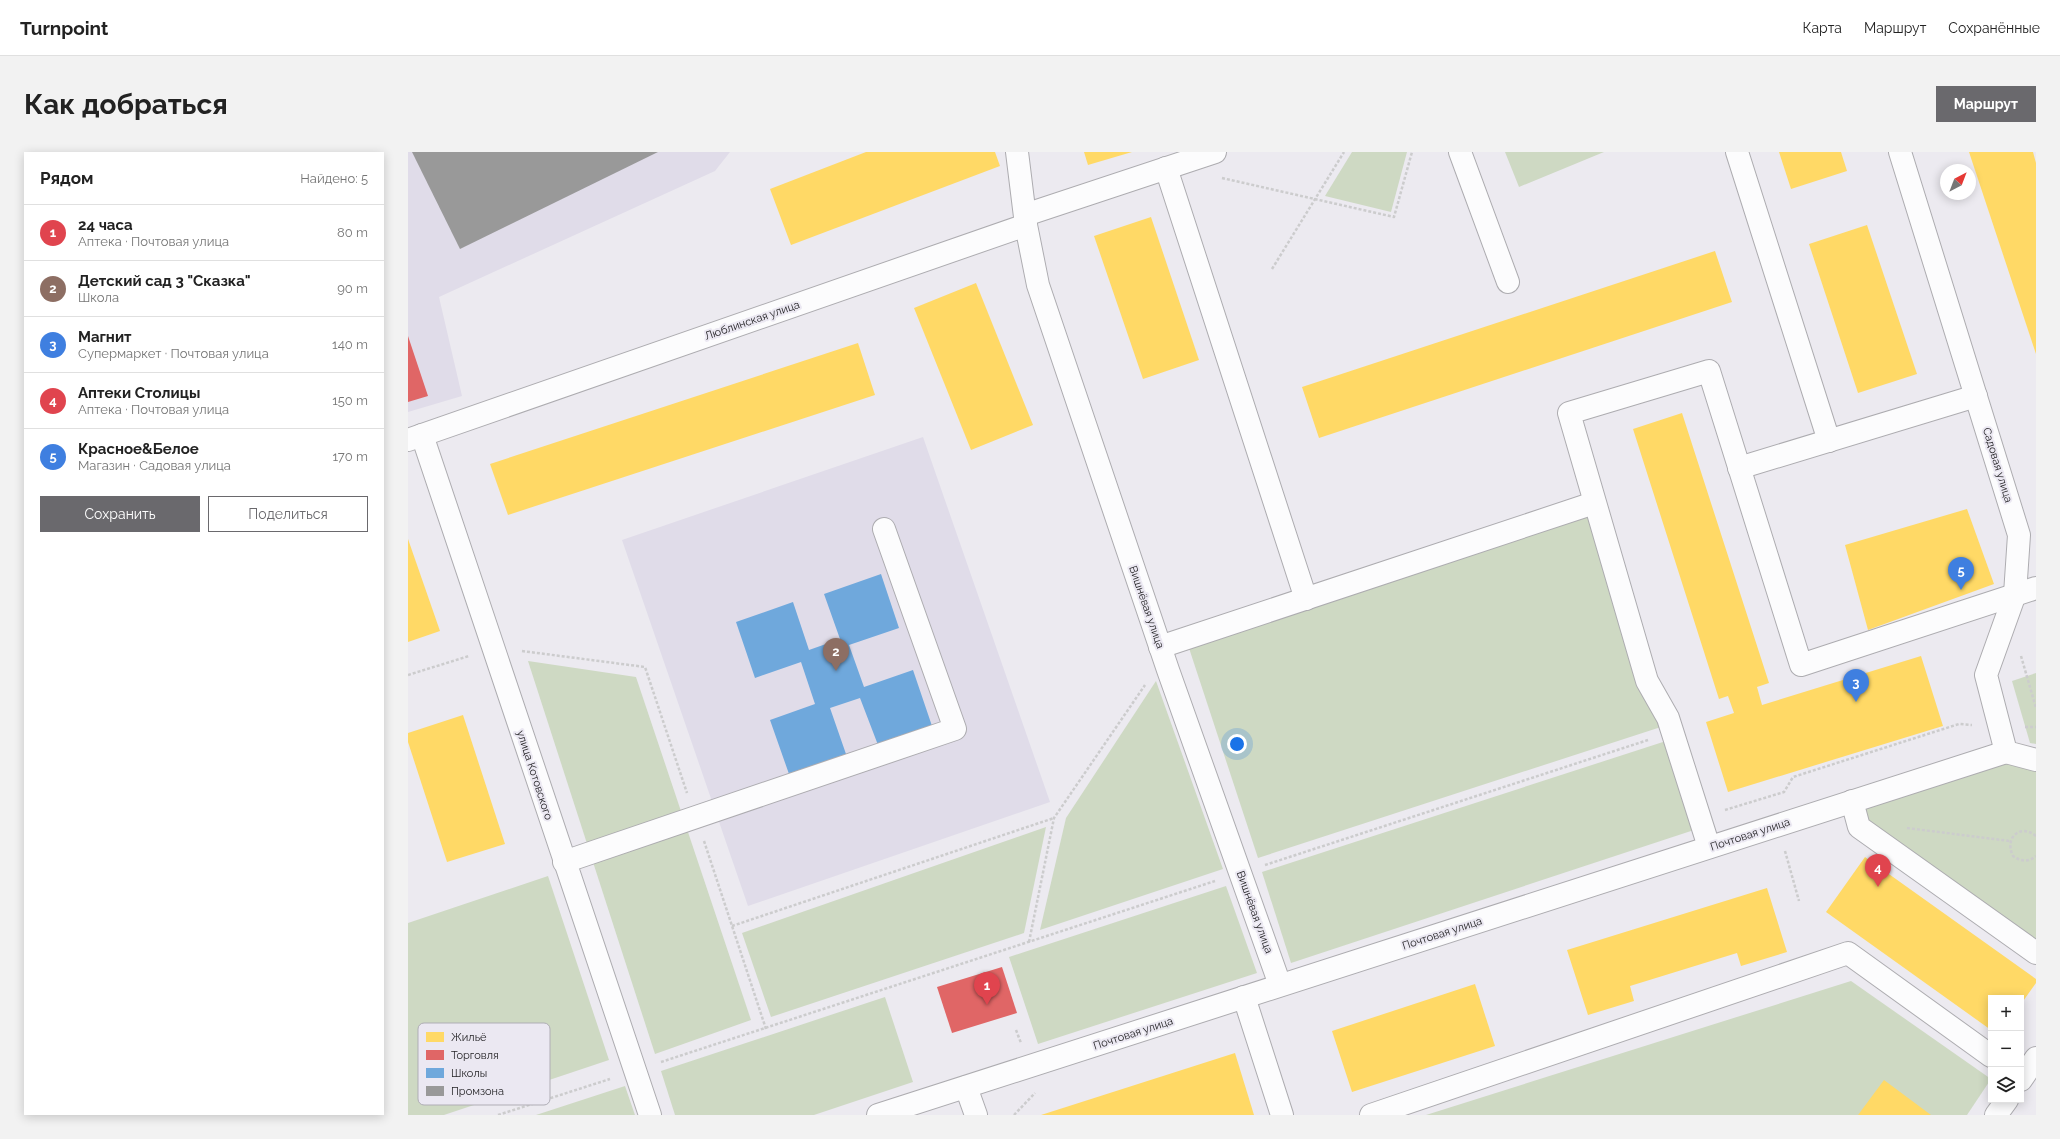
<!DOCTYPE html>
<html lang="ru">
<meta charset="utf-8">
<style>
:root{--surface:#fff;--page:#f2f2f2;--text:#222;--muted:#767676;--line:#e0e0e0;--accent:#6a696d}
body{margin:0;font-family:Raleway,sans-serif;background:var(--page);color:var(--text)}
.controls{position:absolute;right:12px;bottom:12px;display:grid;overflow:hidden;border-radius:0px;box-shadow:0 2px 10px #0003}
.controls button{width:36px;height:36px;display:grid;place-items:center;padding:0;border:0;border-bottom:1px solid var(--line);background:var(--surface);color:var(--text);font:20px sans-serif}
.compass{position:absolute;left:1532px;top:12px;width:36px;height:36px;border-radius:50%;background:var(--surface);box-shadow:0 2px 10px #0003;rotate:42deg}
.you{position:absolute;left:829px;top:592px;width:14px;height:14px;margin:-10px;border:3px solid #fff;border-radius:50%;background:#1a73e8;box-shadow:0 0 0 6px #1a73e833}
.badge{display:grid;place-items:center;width:26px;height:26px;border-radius:50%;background:var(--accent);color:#fff;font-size:13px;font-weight:700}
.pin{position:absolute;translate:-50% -33px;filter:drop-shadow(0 1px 2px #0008)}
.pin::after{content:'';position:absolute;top:21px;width:14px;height:12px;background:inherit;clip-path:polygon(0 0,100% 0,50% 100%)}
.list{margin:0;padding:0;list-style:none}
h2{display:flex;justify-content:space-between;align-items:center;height:52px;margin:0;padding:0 16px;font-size:17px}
h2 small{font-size:13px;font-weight:400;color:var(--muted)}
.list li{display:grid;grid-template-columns:26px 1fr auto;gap:12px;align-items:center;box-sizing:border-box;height:56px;padding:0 16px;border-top:1px solid var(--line)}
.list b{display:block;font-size:15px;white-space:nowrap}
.list p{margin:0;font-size:13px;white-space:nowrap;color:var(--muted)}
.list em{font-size:13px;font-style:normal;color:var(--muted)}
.actions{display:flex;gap:8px;padding:12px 16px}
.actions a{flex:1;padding:9px 0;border:1px solid var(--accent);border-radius:0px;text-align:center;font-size:14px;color:var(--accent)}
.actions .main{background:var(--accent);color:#fff}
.icon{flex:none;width:22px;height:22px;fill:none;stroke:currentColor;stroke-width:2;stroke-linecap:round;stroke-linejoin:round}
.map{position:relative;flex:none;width:1628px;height:963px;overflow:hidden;border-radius:0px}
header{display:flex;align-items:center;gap:24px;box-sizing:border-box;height:56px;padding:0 20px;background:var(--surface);border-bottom:1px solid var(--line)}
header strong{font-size:19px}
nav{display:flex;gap:22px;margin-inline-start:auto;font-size:14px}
.intro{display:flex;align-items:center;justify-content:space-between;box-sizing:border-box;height:96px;padding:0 24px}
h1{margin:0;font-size:28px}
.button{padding:10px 18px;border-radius:0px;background:var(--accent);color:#fff;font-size:14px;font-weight:700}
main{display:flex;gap:24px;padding:0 24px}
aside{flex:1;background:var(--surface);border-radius:0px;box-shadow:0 2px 10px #0003}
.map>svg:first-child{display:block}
</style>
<header>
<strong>Turnpoint</strong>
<nav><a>Карта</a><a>Маршрут</a><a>Сохранённые</a></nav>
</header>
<div class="intro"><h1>Как добраться</h1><a class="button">Маршрут</a></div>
<main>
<aside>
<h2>Рядом<small>Найдено: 5</small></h2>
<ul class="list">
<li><span class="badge" style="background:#e0444e">1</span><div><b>24 часа</b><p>Аптека · Почтовая улица</p></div><em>80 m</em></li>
<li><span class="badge" style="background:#8d6e63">2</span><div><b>Детский сад 3 &quot;Сказка&quot;</b><p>Школа</p></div><em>90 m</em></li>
<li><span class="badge" style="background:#3f7fe0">3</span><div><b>Магнит</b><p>Супермаркет · Почтовая улица</p></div><em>140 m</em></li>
<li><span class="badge" style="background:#e0444e">4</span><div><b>Аптеки Столицы</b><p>Аптека · Почтовая улица</p></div><em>150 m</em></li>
<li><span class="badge" style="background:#3f7fe0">5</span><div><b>Красное&amp;Белое</b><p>Магазин · Садовая улица</p></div><em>170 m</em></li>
</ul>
<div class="actions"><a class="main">Сохранить</a><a>Поделиться</a></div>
</aside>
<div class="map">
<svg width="1628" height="963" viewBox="0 0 1628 963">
<rect width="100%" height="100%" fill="#eceaf0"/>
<!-- built -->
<g fill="#e0dce9">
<polygon points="0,0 322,0 307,19 31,145 54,244 0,260"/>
<polygon points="515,285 642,650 340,754 214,388"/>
</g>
<!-- green -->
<g fill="#ced9c3">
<polygon points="944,0 999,0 983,60 917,44"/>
<polygon points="1097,0 1196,0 1111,35"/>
<polygon points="1180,361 1256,574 850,706 779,490"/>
<polygon points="120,509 228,525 343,868 247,902"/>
<polygon points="1628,521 1628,592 1622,591 1604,529"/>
<polygon points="748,529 815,717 632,778 658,666"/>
<polygon points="1258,589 1286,678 883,811 854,720"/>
<polygon points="1598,610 1628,617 1628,791 1459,671 1455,656"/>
<polygon points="638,675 616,781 363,865 334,781"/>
<polygon points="140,724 201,908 36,963 0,963 0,771"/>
<polygon points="818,734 849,821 630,892 601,805"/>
<polygon points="1443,829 1583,927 1559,963 1018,963"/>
<polygon points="477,845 505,930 406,963 267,963 253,919"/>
<polygon points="217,934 227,963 128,963"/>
</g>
<!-- homes -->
<g fill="#ffd966">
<polygon points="458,0 587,0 592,14 383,93 362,37"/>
<polygon points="676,0 724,0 680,13"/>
<polygon points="1371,0 1433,0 1439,19 1383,37"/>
<polygon points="1561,0 1625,0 1628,11 1628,202"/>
<polygon points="743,65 791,208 735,227 686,84"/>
<polygon points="1459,73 1509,222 1450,241 1401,92"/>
<polygon points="1307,99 1324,150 911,286 894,235"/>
<polygon points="568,131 625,273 563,298 506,156"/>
<polygon points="450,191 467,243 100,363 82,312"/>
<polygon points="1274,261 1361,531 1349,535 1354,553 1513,504 1535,574 1320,640 1298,570 1326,561 1320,544 1311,547 1225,277"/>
<polygon points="1559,357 1586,432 1460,478 1437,393"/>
<polygon points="0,387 32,479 0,490"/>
<polygon points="55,563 97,692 39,710 0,590 0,581"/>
<polygon points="1457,705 1628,827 1628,831 1613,852 1613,846 1583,846 1583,878 1418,760"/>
<polygon points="1359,736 1379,800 1333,814 1329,801 1222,834 1226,849 1180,863 1159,798"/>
<polygon points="1067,832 1087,894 944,940 924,879"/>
<polygon points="827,901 846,963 633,963"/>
<polygon points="1476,928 1523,963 1450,963"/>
</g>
<!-- shops -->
<g fill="#e06666">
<polygon points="0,184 20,244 0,250"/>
<polygon points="594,815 609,861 544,881 529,835"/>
</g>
<!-- schools -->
<polygon fill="#6fa8dc" points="473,422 491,476 441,493 456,535 505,518 524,574 470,593 452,546 422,556 438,602 381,622 362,568 407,552 393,510 347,526 328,470 385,450 401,498 432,487 416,442"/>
<!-- industry -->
<polygon fill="#999" points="4,0 250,0 52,97"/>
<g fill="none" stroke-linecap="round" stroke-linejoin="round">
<defs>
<g id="minor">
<polyline points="1052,0 1100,130"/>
<polyline points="1329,0 1421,289"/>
<polyline points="1492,0 1611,383 1607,442 1578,523 1598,600 1628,608"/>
<polyline points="758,16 898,447"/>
<polyline points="617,63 807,0"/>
<polyline points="618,73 630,133 760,518 872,833"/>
<polyline points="14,283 242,963"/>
<polyline points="0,288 618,73 609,0"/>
<polyline points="1331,316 1568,244"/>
<polyline points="752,495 1186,351"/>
<polyline points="1444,649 1451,675 1628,801"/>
<polyline points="1301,695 1260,566 1239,529 1161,261 1301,219 1393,513 1628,436"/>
<polyline points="156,710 547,577 476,377"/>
<polyline points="836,845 874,963"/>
<polyline points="1613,928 1628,906"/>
<polyline points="558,935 568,963"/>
<polyline points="470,963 1598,600"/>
<polyline points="963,963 1440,801 1583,904"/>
<polyline points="1588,963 1599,948"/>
</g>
</defs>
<!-- minor casing -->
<use href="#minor" stroke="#adacb0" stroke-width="24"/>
<!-- path -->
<g stroke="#cccccd" stroke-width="2.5" stroke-dasharray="3 2" stroke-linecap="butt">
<polyline points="814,26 986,65 1004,0"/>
<polyline points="864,117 936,0"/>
<polyline points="114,499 237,515 279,641"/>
<polyline points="1613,504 1628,556"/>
<polyline points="0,523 61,504"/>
<polyline points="1617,575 1628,575"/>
<polyline points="1317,658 1376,640 1385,625 1551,572 1564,573"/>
<polyline points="1499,676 1602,689"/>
<path d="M1628 684C1612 671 1596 686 1605 704 1613 710 1621 710 1628 704"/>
<polyline points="296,689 358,877"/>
<polyline points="1377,699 1391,749"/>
<polyline points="857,713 1240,588"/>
<polyline points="324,774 646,666"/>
<polyline points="621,790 646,666 737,533"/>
<polyline points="608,878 613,891"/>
<polyline points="253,910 807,729"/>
<polyline points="90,963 202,927"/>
<polyline points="606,963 627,941"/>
</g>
<!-- minor -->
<use href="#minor" stroke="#fcfcfd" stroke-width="22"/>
</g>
<g text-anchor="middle" stroke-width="4" stroke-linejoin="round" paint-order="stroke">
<!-- street labels -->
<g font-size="11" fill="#242326" stroke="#ebe8f2">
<text transform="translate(344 168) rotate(-19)" y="4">Люблинская улица</text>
<text transform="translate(1590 313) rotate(73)" y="4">Садовая улица</text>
<text transform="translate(739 455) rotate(71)" y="4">Вишнёвая улица</text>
<text transform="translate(127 623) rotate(72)" y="4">улица Котовского</text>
<text transform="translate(1342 682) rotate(-18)" y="4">Почтовая улица</text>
<text transform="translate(847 760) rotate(70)" y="4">Вишнёвая улица</text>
<text transform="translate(1034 781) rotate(-18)" y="4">Почтовая улица</text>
<text transform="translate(725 881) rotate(-18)" y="4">Почтовая улица</text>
</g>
</g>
<!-- legend -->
<rect x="10" y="871" width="132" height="82" rx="6" fill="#ebe8f2" stroke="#afadb5" stroke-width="1"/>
<rect x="18" y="880" width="18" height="10" fill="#ffd966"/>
<rect x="18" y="898" width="18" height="10" fill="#e06666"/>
<rect x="18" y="916" width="18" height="10" fill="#6fa8dc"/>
<rect x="18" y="934" width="18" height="10" fill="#999"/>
<g font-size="11" fill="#242326">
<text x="43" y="889">Жильё</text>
<text x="43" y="907">Торговля</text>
<text x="43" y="925">Школы</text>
<text x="43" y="943">Промзона</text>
</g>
</svg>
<div class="controls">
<button>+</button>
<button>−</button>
<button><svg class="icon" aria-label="layers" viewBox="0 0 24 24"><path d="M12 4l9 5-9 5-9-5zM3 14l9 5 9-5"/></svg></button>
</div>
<svg class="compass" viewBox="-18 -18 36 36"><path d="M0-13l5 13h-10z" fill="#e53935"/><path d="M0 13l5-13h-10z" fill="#767676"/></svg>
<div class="you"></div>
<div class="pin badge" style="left:579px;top:853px;background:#e0444e">1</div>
<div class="pin badge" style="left:428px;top:519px;background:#8d6e63">2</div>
<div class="pin badge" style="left:1448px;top:550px;background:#3f7fe0">3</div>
<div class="pin badge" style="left:1470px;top:735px;background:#e0444e">4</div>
<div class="pin badge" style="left:1553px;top:438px;background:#3f7fe0">5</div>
</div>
</main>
